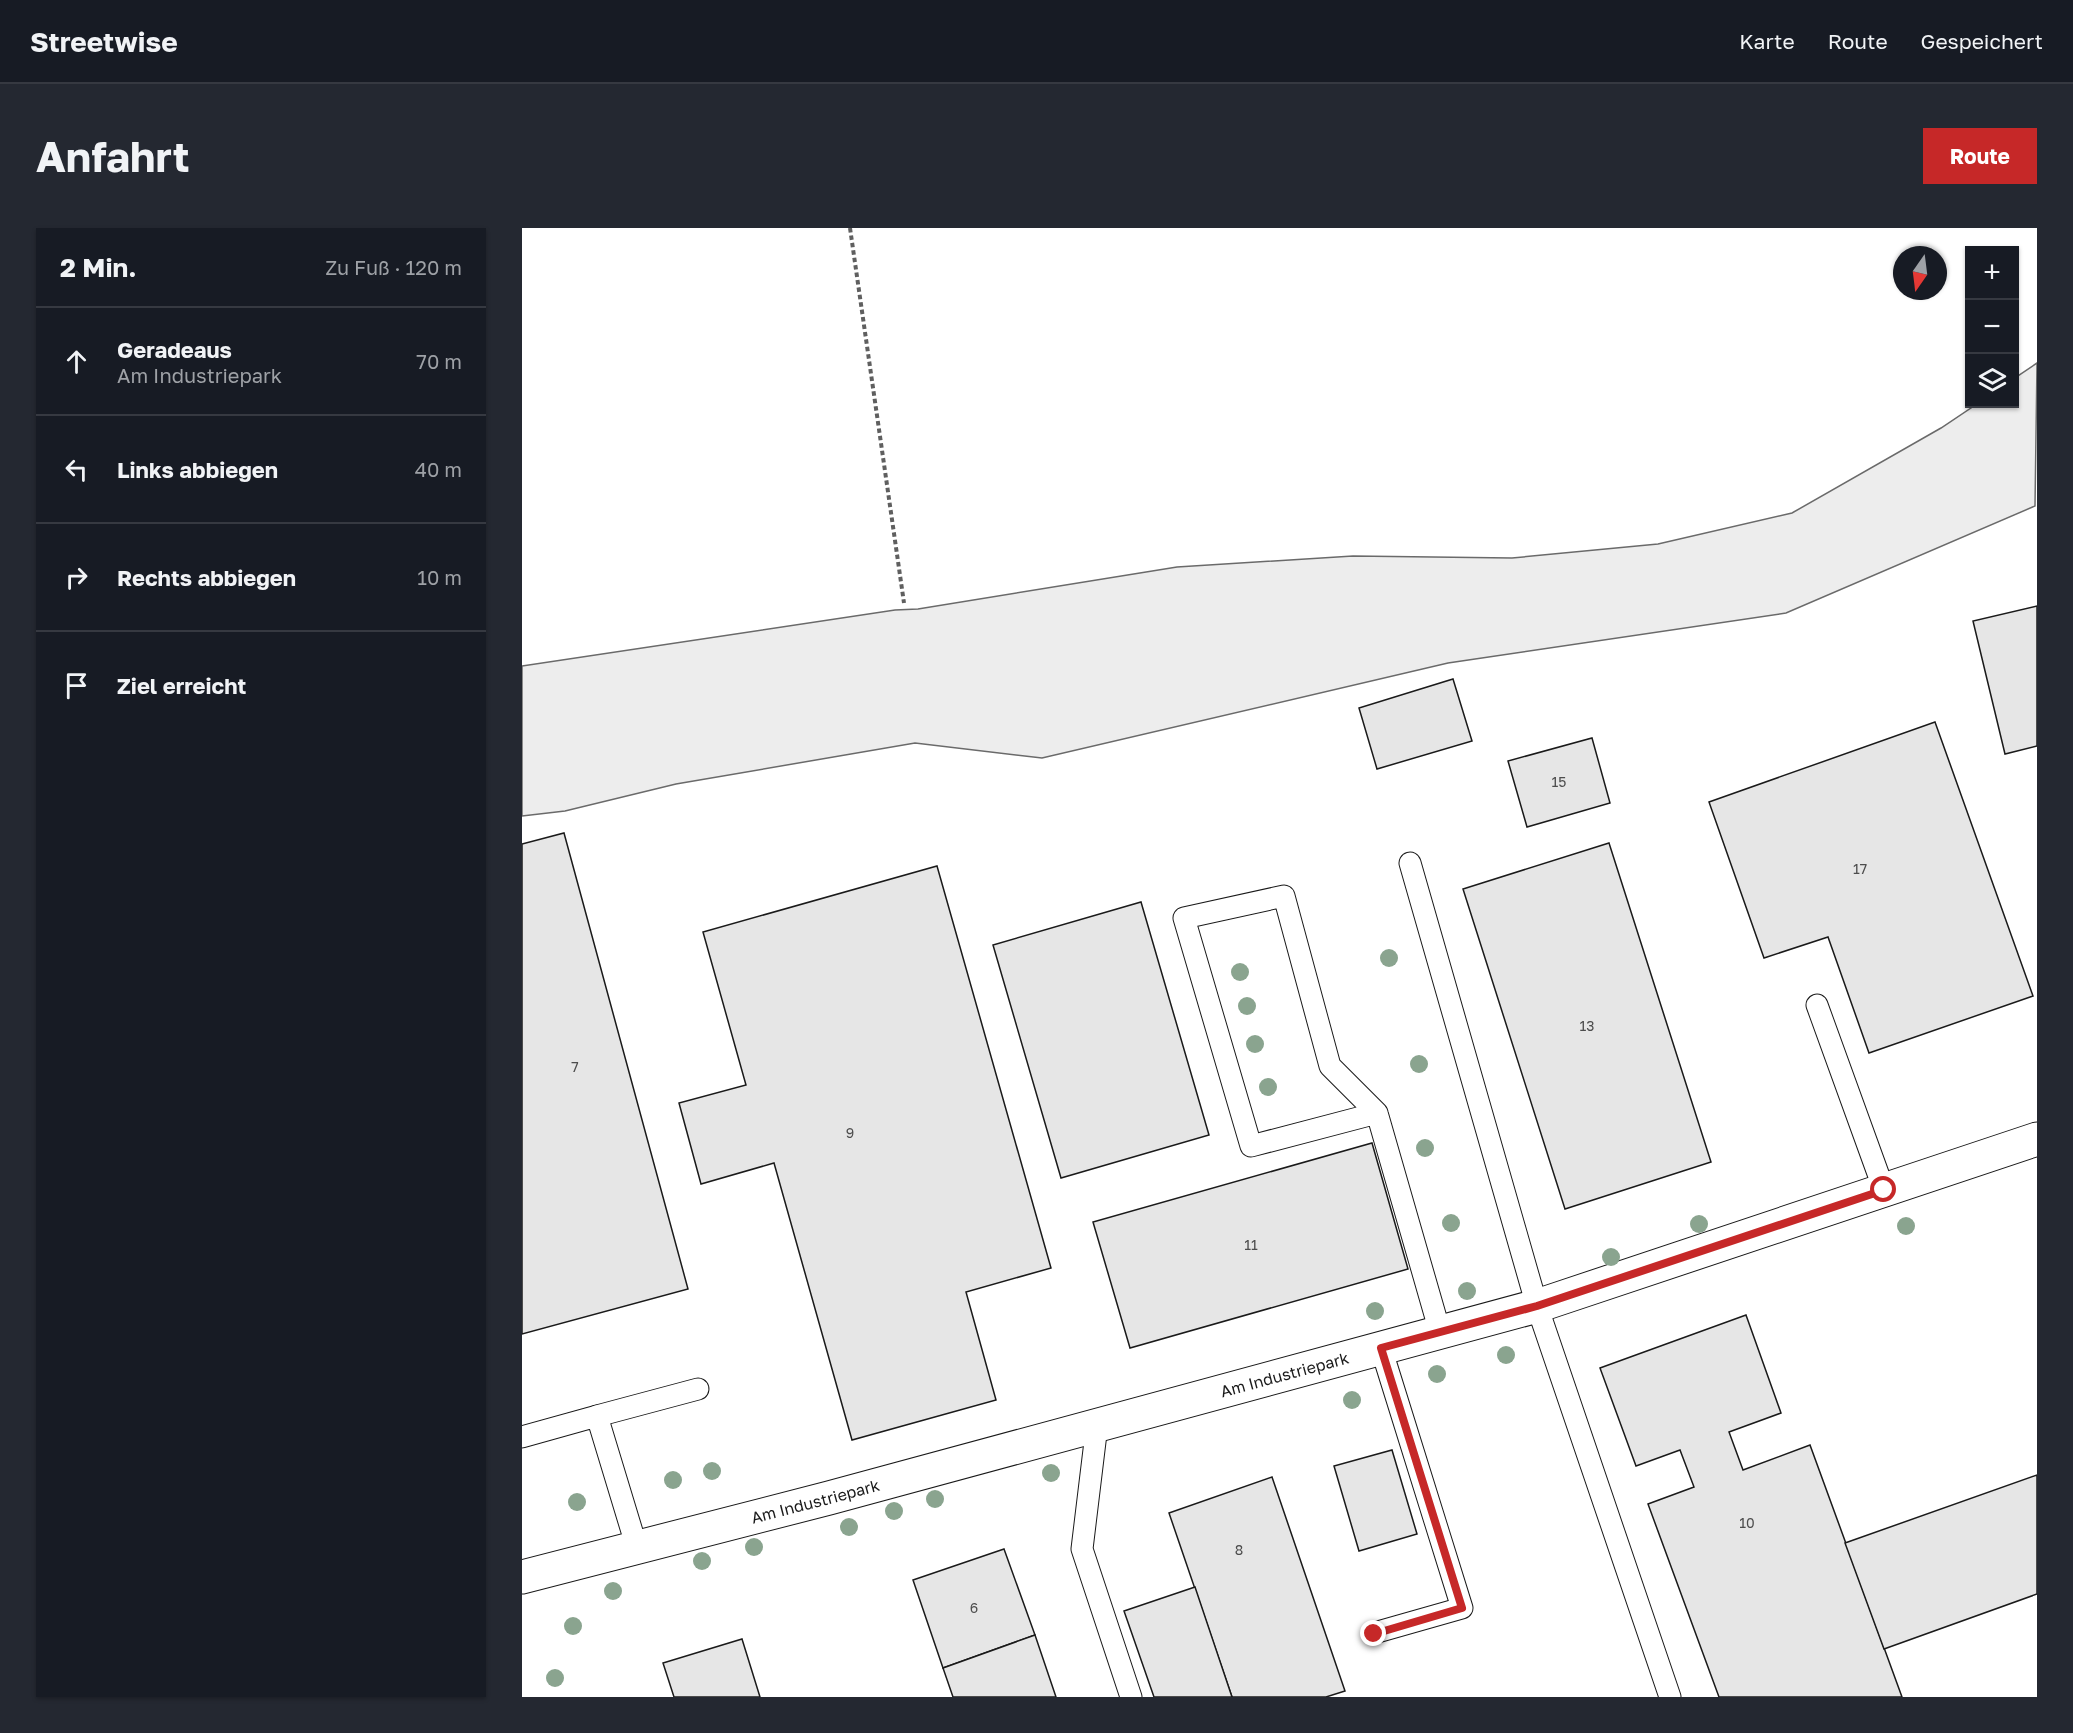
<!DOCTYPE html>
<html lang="de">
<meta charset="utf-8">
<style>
:root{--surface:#171b24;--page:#242831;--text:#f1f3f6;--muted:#9ea1a6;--line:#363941;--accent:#c62828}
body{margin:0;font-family:"Golos Text",sans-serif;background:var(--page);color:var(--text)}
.controls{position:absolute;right:18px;top:18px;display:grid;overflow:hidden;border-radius:0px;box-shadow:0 2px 4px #0004}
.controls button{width:54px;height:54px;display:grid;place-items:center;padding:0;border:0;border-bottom:2px solid var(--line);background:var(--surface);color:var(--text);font:30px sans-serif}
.compass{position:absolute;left:1371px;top:18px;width:54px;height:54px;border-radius:50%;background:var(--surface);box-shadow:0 2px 4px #0004;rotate:194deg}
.stop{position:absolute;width:18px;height:18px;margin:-14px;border:4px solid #c62828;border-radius:50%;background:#fff}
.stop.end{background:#c62828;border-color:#fff;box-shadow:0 2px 6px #0008}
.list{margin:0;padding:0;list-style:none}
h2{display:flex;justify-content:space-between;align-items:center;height:78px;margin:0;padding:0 24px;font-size:26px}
h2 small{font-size:20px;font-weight:400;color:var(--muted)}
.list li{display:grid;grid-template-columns:39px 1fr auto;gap:18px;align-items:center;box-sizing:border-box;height:108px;padding:0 24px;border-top:2px solid var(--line)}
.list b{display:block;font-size:22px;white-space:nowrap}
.list p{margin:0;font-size:20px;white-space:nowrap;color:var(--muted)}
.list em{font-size:20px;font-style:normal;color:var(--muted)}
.icon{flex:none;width:33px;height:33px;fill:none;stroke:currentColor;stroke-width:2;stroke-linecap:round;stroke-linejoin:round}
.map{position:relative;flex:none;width:1515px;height:1469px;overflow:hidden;border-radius:0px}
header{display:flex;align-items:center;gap:36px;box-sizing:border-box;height:84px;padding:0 30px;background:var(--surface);border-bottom:2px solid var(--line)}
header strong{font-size:28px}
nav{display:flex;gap:33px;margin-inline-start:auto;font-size:21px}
.intro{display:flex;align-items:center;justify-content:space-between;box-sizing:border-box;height:144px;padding:0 36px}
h1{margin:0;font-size:42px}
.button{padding:15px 27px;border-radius:0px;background:var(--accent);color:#fff;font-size:21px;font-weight:700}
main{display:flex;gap:36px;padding:0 36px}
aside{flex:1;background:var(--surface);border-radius:0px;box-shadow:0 2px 4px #0004}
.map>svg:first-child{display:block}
</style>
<header>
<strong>Streetwise</strong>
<nav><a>Karte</a><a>Route</a><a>Gespeichert</a></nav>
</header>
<div class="intro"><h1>Anfahrt</h1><a class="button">Route</a></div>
<main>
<aside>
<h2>2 Min.<small>Zu Fuß · 120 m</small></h2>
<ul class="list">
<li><svg class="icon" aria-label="ahead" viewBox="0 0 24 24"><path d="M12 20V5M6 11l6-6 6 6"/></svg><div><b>Geradeaus</b><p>Am Industriepark</p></div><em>70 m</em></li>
<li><svg class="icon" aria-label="left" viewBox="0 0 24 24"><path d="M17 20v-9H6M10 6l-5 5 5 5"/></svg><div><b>Links abbiegen</b></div><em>40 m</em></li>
<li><svg class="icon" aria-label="right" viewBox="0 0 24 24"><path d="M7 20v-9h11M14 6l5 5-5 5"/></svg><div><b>Rechts abbiegen</b></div><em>10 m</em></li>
<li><svg class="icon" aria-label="arrive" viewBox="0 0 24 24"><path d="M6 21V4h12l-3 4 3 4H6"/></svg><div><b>Ziel erreicht</b></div></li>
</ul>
</aside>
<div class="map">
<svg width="1515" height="1469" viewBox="0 0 1515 1469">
<rect width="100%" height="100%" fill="#fff"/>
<!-- built -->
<polygon fill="#ededed" stroke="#6a6a6a" stroke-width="1.5" points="1515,135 1513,278 1264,385 926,435 520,530 393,515 154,556 43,583 0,588 0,438 373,382 396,381 655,339 831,328 990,330 1136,316 1270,285 1419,200 1455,176 1492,176 1493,150"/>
<!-- building -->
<g fill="#e6e6e6" stroke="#1a1a1a" stroke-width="1.5">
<polygon points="1515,378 1515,518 1483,526 1451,393"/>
<polygon points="931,451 950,513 855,541 837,480"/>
<polygon points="1413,494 1511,768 1347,825 1306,709 1242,730 1187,574"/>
<polygon points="1070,510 1088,575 1005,599 986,533"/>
<polygon points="42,605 166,1061 0,1106 0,616"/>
<polygon points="1087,615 1189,934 1043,981 941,661"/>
<polygon points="415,638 529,1040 444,1064 474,1172 330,1212 252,935 179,956 157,875 224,857 181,704"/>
<polygon points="619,674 687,907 539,950 471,717"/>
<polygon points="850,915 886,1041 608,1120 571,994"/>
<polygon points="1224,1087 1259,1185 1207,1204 1221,1242 1288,1217 1380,1469 1197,1469 1126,1276 1172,1259 1158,1222 1114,1238 1078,1140"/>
<polygon points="870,1222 895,1306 837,1323 812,1238"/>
<polygon points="1515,1247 1515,1366 1362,1421 1323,1315"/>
<polygon points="750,1249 823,1463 804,1469 710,1469 647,1285"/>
<polygon points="482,1321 513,1407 421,1440 391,1352"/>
<polygon points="673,1359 710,1469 632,1469 602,1383"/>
<polygon points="513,1407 534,1469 431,1469 421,1440"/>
<polygon points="220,1411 238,1469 152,1469 141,1435"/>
</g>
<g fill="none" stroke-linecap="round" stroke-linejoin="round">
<defs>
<g id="lane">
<polyline points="888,635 1015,1078 1148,1469"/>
<polyline points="1295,777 1362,962"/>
<polyline points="855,885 808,838 762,668 662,690 729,918 855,885 918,1104"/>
<polyline points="75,1188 176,1161"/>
<polyline points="575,1197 560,1321 609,1469"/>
<polyline points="0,1209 75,1188 115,1320"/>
<polyline points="852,1405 940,1380 859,1120"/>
</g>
<g id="street">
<path id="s1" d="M0 1349 307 1270 1015 1078 1515 911"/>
</g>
</defs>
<!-- lane casing -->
<use href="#lane" stroke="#1a1a1a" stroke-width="23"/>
<!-- street casing -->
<use href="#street" stroke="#1a1a1a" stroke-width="35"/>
<!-- path -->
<polyline stroke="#5f5f5f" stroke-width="4" stroke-dasharray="4.5 3" stroke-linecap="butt" points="328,0 382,375"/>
<!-- lane -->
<use href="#lane" stroke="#fff" stroke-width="21"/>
<!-- street -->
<use href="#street" stroke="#fff" stroke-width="33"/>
</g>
<!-- trees -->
<g fill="#8aa48f">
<circle cx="867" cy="730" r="9"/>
<circle cx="718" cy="744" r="9"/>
<circle cx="725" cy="778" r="9"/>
<circle cx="733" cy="816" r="9"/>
<circle cx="897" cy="836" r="9"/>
<circle cx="746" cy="859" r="9"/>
<circle cx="903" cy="920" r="9"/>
<circle cx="929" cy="995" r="9"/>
<circle cx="1177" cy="996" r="9"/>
<circle cx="1384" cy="998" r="9"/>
<circle cx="1089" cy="1029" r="9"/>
<circle cx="945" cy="1063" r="9"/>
<circle cx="853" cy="1083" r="9"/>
<circle cx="984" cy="1127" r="9"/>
<circle cx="915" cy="1146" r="9"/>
<circle cx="830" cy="1172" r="9"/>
<circle cx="190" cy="1243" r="9"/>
<circle cx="529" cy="1245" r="9"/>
<circle cx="151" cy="1252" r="9"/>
<circle cx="413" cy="1271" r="9"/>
<circle cx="55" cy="1274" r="9"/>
<circle cx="372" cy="1283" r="9"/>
<circle cx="327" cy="1299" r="9"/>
<circle cx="232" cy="1319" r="9"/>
<circle cx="180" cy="1333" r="9"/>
<circle cx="91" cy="1363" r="9"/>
<circle cx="51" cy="1398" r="9"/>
<circle cx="33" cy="1450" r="9"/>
</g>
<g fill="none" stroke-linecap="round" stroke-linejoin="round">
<!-- route -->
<polyline stroke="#c62828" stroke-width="8" points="852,1406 940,1380 859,1120 1015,1078 1362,962"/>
</g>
<g text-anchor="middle" stroke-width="4.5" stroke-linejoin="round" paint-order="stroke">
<!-- number labels -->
<g font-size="14" fill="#4d4d4d">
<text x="1037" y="559">15</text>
<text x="1338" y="646">17</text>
<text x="1065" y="803">13</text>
<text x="53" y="844">7</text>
<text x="328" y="910">9</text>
<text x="729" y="1022">11</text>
<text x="1225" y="1300">10</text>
<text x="717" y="1327">8</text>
<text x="452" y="1385">6</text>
</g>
<!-- street labels -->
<g font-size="16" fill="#1a1a1a" stroke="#fff">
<text dy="6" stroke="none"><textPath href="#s1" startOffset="789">Am Industriepark</textPath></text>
<text dy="6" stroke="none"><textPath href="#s1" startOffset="303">Am Industriepark</textPath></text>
</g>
</g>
</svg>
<div class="controls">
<button>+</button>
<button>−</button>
<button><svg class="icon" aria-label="layers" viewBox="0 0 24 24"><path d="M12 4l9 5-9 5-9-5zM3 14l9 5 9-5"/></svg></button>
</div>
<svg class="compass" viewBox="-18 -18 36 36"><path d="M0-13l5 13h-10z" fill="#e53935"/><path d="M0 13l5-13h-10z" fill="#9ea1a6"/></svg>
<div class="stop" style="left:1362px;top:962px"></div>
<div class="stop end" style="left:852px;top:1406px"></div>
</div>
</main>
